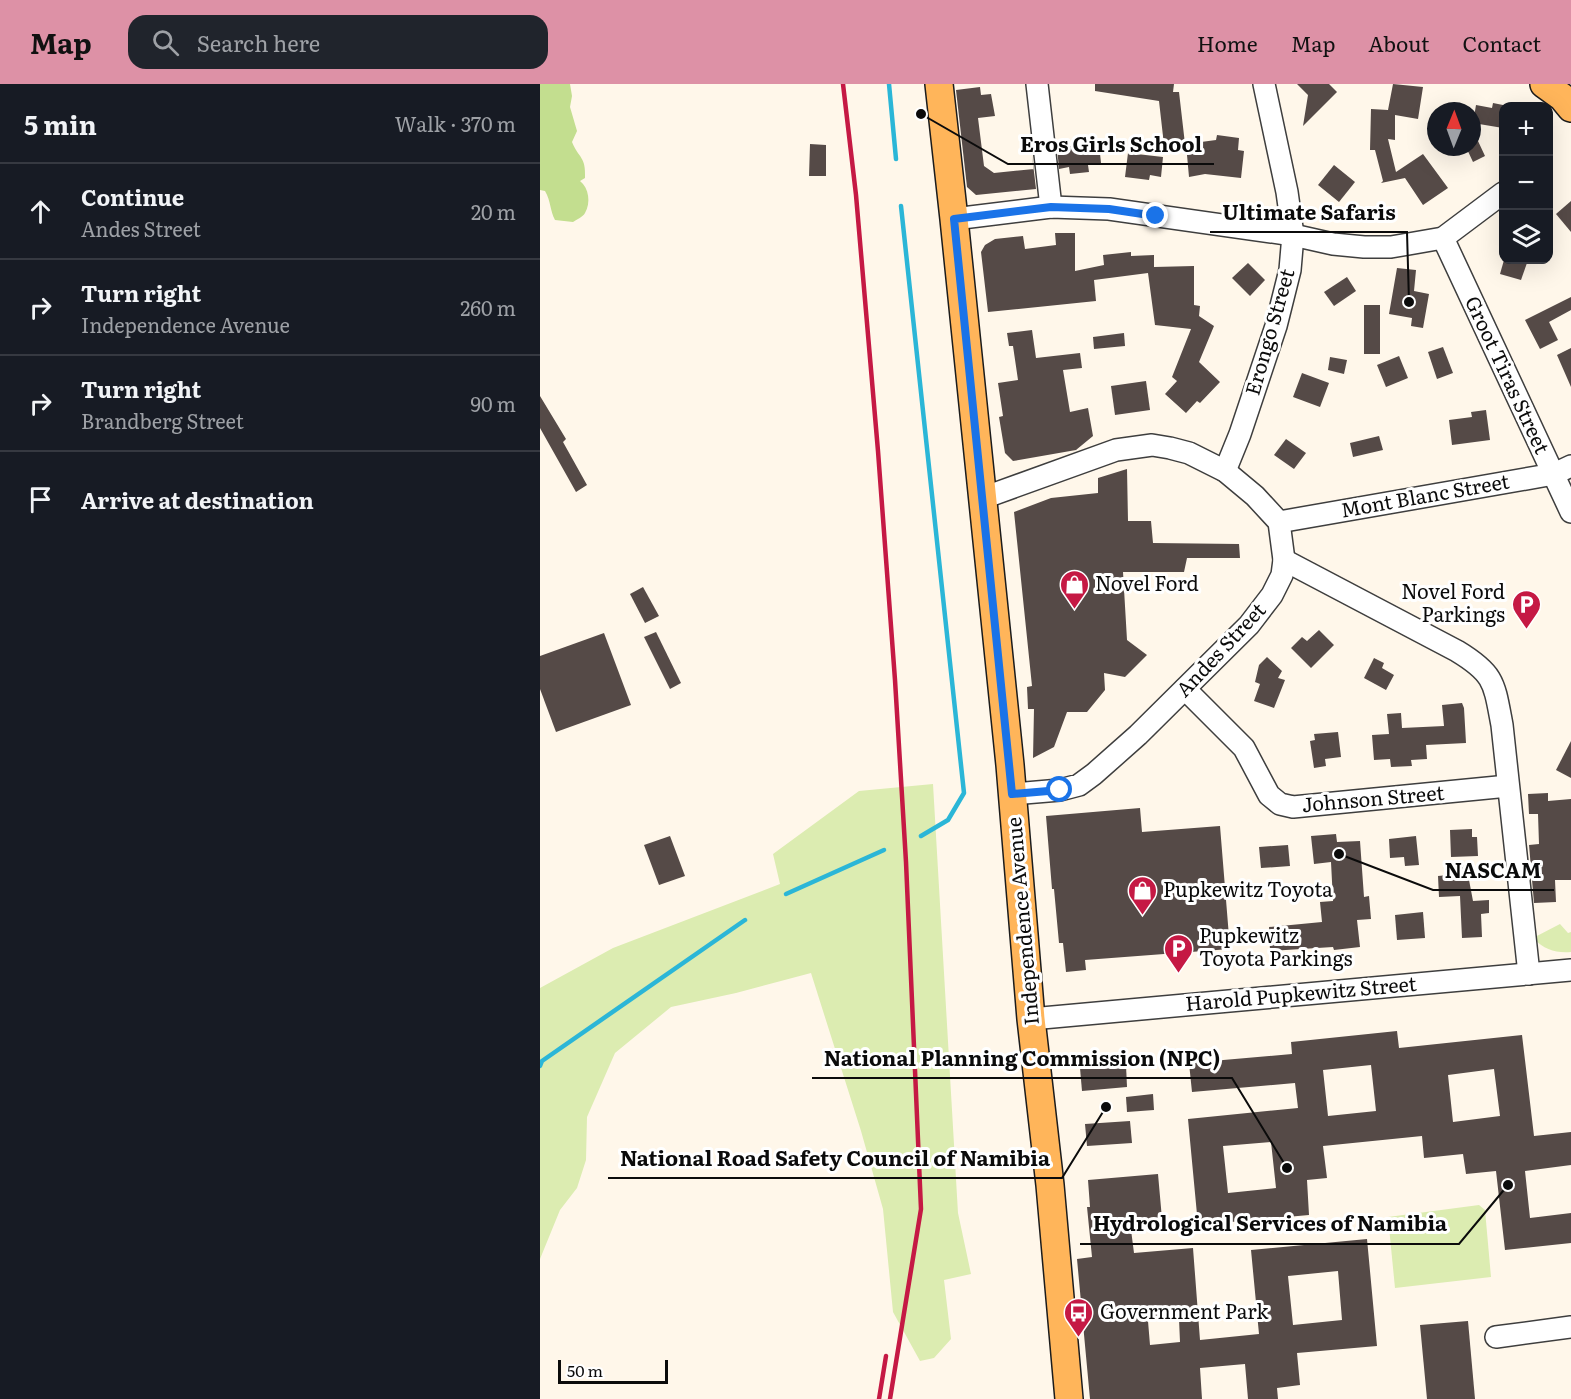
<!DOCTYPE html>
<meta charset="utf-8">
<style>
:root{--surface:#171b24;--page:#20242c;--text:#f1f3f6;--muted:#9ea1a6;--line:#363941;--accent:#dd91a6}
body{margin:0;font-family:Literata,serif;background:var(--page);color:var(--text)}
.controls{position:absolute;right:18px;top:18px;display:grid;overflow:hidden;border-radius:12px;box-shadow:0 6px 24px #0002}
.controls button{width:54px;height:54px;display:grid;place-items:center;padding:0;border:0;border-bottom:2px solid var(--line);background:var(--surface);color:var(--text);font:30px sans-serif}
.compass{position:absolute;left:887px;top:18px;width:54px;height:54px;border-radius:50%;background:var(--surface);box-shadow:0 6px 24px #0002;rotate:1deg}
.scale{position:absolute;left:18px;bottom:15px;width:110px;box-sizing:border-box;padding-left:6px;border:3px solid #0b0b0b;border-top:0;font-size:16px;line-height:21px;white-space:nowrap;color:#0b0b0b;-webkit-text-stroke:4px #fff;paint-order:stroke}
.stop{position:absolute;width:18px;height:18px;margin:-14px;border:4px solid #1a73e8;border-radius:50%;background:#fff}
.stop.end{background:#1a73e8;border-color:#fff;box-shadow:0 2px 6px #0008}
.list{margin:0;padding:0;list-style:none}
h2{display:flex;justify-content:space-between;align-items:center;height:78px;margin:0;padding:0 24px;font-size:26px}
h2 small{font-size:20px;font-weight:400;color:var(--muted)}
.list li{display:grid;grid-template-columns:39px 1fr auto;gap:18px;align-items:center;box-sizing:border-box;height:96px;padding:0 24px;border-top:2px solid var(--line)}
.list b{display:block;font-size:22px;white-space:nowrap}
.list p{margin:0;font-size:20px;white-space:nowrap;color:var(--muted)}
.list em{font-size:20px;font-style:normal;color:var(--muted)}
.icon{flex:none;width:33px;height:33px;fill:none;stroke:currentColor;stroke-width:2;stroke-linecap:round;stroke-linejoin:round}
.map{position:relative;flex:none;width:1031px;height:1315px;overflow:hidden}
header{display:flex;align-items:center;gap:36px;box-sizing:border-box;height:84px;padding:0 30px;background:var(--accent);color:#111}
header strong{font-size:28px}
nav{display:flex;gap:33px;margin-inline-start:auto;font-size:21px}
.search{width:420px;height:54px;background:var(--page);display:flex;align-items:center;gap:15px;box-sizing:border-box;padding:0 21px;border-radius:18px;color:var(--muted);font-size:22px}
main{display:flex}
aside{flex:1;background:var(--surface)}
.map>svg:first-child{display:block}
</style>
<header>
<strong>Map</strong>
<div class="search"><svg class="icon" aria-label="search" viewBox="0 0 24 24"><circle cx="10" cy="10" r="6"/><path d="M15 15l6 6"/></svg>Search here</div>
<nav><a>Home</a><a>Map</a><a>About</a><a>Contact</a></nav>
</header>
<main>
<aside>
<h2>5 min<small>Walk · 370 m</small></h2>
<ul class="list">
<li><svg class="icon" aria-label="ahead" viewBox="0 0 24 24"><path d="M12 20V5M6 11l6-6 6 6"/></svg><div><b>Continue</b><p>Andes Street</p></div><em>20 m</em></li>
<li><svg class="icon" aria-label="right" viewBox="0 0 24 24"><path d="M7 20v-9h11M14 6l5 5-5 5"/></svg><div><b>Turn right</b><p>Independence Avenue</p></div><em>260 m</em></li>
<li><svg class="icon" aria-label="right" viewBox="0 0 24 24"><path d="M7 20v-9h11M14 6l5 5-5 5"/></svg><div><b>Turn right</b><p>Brandberg Street</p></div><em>90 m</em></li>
<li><svg class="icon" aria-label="arrive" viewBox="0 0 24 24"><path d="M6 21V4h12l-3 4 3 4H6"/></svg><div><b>Arrive at destination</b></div></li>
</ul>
</aside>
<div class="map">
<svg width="1031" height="1315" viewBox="0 0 1031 1315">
<rect width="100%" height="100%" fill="#fff7ea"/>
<!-- green -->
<g fill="#dcecb1">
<polygon points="393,700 418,1129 431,1190 404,1196 411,1255 394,1274 380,1277 353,1228 343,1125 321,1047 271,889 196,909 131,923 75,969 47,1033 46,1076 37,1104 20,1126 0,1175 0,904 73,864 240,800 233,770 319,707"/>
<path d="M1020 840 1028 849 1031 848V868C1015 869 1005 866 993 854Z"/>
<polygon points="939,1121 945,1126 951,1193 855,1204 848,1133"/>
</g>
<!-- forest -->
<path fill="#c3de8f" d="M0 0H30L32 12 30 23 37 47 32 58C39 75 46 72 45 94L40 97C49 104 51 119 45 129 43 133 36 136 33 138L15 136C10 127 11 117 5 107L0 106Z"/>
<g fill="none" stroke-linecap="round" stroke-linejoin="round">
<!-- stream -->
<g stroke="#2bb6d7" stroke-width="4.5">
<polyline points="349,0 356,75"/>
<polyline points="361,122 424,709 408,736 381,752"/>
<polyline points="246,810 344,766"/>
<polyline points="0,982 2,977 205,836"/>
</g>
</g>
<!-- building -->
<g fill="#554a47" fill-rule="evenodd">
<polygon points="555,0 634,0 633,8 639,8 645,60 624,61 619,17 555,7"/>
<polygon points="757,0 789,0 797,8 763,42 768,11"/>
<polygon points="853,0 883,3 878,35 855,31 855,56 848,55 856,88 883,70 908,104 883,121 865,94 841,99 843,97 835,66 830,66 831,25 848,26"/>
<polygon points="440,3 441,11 451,10 455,32 438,34 444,82 454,89 494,85 492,71 496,105 436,111 427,103 416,6"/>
<polygon points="953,19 963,21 963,44 933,39 936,21 952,24"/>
<polygon points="677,51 699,54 698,66 704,67 701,94 665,90 649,93 646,60 676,56"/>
<polygon points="938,57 945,72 933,78 926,63 932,63 932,59"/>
<polygon points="270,60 286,61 286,92 269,92"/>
<polygon points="559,60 561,79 548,81 549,88 530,90 529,83 519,85 517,63"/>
<polygon points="588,69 623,73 621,93 610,91 609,96 585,93"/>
<polygon points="794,81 815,98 799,118 778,101"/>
<polygon points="1031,117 1031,148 1016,130"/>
<polygon points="515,149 535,149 535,187 564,181 563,171 591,168 591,172 614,171 614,183 654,182 654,221 660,222 659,232 674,242 659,278 680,298 660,319 657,317 646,329 625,310 637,297 632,293 651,245 615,241 608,189 554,196 556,217 448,228 441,168 445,161 455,155 483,152 485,165 516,161"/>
<polygon points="964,176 988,176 981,196 960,190"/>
<polygon points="708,179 725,196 710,212 692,194"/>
<polygon points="857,184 876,186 874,207 889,210 883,244 871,242 872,234 849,230"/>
<polygon points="807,193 816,207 794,222 784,208"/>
<polygon points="1031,213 1031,226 1009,238 1018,256 1000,265 985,236"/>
<rect x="824" y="221" width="16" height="49"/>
<polygon points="492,246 496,274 540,269 542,284 523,286 530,328 548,324 553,352 536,366 473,377 465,369 459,333 463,332 458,299 478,296 473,262 469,262 467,249"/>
<polygon points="584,249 585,262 554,265 553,253"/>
<polygon points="903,263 913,289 897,295 888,268"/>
<polygon points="1031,264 1031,303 1017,271"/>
<polygon points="859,272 868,294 846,303 837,281"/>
<polygon points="790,273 807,276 804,290 788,286"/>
<polygon points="762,289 789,299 780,323 753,313"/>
<polygon points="606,297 610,326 575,331 571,302"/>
<polygon points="0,312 26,355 23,358 47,401 36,408 0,344"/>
<polygon points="946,326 950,356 912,361 909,336 932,333 931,328"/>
<polygon points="839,352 843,366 813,373 810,359"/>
<polygon points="746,355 766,369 754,385 734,371"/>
<polygon points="587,385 588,437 611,437 613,459 699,460 700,474 647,474 644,488 583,488 587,556 607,571 585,593 564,589 565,606 547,628 527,628 514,663 493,674 494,625 488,625 487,603 492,602 474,428 511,414 558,409 558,394"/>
<polygon points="103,503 119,532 105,539 90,510"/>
<polygon points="779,546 794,561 771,584 751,564 762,553 767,557"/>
<polygon points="116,548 141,599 130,605 104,553"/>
<polygon points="64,549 91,621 16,648 0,605 0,572"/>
<polygon points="727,573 742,587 738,594 745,596 734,624 714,617 720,600 715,598 719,581"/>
<polygon points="834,574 844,579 842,584 854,591 846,606 824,594"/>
<polygon points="922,619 924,624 926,659 886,661 887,675 871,676 872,682 851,683 850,675 834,676 832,651 849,650 847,630 861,629 862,644 904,642 902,621"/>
<polygon points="798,648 801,673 785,675 786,682 774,684 770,657 775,656 774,650"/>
<polygon points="1031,657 1031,694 1016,686"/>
<polygon points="1008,709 1008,717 1031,715 1031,796 1015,796 1016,818 994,819 989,761 999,760 998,730 989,730 988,710"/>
<polygon points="600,724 602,748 680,742 690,865 545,876 546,886 526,888 523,859 519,859 514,805 512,805 506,732"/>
<polygon points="932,745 932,753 937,753 938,772 911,773 910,746"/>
<polygon points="796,750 797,758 820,757 824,813 829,812 831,835 817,836 820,863 794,866 793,863 730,867 729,843 782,838 780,818 793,817 791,778 774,780 771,752"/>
<polygon points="130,752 145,792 119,801 104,761"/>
<polygon points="876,752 879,781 865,782 864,773 850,774 849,755"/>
<polygon points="748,761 750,782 721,784 719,763"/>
<polygon points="926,780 933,817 949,816 949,829 941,830 942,853 922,854 920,812 899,813 898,792 919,790 919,781"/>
<polygon points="883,828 885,854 857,856 855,831"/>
<path d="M857 947 859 964 982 951 994 1052 1031 1048V1081L985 1087 990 1134 1031 1129V1159L965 1166 956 1087 926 1090 923 1070 884 1074 882 1052 783 1062 787 1094 767 1096 769 1131 658 1141 648 1035 758 1024 755 999 652 1008 649 979 752 970 751 958ZM831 981 836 1027 788 1032 783 986ZM954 985 960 1032 913 1038 908 991ZM731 1058 736 1104 688 1109 683 1062Z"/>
<polygon points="586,981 587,1003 542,1007 540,984"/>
<polygon points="613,1010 614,1026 587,1028 586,1013"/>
<polygon points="590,1037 592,1059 547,1062 545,1040"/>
<path d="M618 1090 622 1135 590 1138 594 1169 653 1164 660 1256 719 1250 711 1166 827 1155 837 1262 757 1269 760 1301 737 1304 738 1315H708L705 1280 660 1284 662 1315H550L537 1175 552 1173 547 1123H550L548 1096ZM798 1187 802 1236 753 1241 748 1192ZM639 1235 640 1258 610 1261 608 1237Z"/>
<polygon points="928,1237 935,1315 887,1315 880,1241"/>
</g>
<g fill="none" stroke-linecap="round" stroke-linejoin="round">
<defs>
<g id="minor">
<polyline points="497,0 511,123"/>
<polyline points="414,135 511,123 569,125 753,151 793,160 824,163 851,163 903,154 963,109"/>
<polyline points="903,154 1031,428"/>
<polyline points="685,387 700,350 736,242 750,186 753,151 747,108 724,0"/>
<polyline points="443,414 576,366 612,361 630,364 649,369 685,387 715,412 739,438 744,476 742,491 732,511 709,541 598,651 554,690 539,701 520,706 472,710"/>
<polyline points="739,438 1014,390 1031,382"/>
<path d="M744 476 917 567C955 590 954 599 962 641L989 890"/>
<polyline points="645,605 704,664 729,711 740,720 753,723 968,702"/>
<polyline points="491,935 1031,886"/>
<polyline points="956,1253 1031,1243"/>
</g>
<g id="major">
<polyline points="399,0 414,135 470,681 491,935 510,1101 529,1315"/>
<polyline points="1004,0 1022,13 1031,24"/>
</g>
</defs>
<!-- minor casing -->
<use href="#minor" stroke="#3e3e3e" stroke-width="24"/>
<!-- major casing -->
<use href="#major" stroke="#1c1c1c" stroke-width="30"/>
<!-- minor -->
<use href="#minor" stroke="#fff" stroke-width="21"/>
<!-- major -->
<use href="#major" stroke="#ffb55a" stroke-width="27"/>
<!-- rail -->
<g stroke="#c51944" stroke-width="4.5">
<polyline points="303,0 316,111 338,367 355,596 366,778 381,1125 350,1315"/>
<polyline points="339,1315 346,1272"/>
</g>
</g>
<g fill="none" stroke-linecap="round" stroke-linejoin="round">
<!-- route -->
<polyline stroke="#1a73e8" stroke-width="8" points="520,706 472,710 414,135 511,123 569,125 616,132"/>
</g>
<!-- icons -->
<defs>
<symbol id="shop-pin" viewBox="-11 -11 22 30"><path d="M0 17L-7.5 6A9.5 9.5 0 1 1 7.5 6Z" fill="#c51944" stroke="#fff"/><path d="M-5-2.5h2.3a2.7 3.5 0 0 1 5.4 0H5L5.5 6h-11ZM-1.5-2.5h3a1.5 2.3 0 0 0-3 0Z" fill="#fff"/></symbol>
<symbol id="parking-pin" viewBox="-11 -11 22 30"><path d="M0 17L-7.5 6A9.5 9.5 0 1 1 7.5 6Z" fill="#c51944" stroke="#fff"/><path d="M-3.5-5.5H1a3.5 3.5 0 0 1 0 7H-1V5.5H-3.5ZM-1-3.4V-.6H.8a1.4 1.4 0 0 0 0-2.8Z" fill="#fff"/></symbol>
<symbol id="bus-pin" viewBox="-11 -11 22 30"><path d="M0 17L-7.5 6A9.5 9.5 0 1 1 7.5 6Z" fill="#c51944" stroke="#fff"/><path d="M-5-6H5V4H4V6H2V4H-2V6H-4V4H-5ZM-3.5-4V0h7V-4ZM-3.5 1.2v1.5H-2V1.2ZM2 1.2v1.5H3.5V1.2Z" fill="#fff"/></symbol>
</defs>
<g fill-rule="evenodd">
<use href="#shop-pin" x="518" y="484" width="33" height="45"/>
<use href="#parking-pin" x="970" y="504" width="33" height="45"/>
<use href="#shop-pin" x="586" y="790" width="33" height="45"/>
<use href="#parking-pin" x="622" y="848" width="33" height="45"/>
<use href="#bus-pin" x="522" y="1212" width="33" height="45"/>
</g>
<g text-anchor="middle" stroke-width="6" stroke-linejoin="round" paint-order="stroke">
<!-- street labels -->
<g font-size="20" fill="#0b0b0b" stroke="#fff">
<text transform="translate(730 248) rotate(-74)" y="7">Erongo Street</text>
<text transform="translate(967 291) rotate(65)" y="7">Groot Tiras Street</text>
<text transform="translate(885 412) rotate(-10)" y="7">Mont Blanc Street</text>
<text transform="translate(681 566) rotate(-47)" y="7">Andes Street</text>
<text transform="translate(833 715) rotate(-5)" y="7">Johnson Street</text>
<text transform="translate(483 837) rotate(-95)" y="7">Independence Avenue</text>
<text transform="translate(761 910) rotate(-5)" y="7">Harold Pupkewitz Street</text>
</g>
<!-- poi labels -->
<g font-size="20" fill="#0b0b0b" stroke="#fff" text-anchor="start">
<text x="555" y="507">Novel Ford</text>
<text x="965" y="515" text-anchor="end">Novel Ford<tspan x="965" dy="23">Parkings</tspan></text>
<text x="623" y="813">Pupkewitz Toyota</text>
<text x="659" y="859">Pupkewitz<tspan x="659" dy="23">Toyota Parkings</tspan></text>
<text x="560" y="1235">Government Park</text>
</g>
</g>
<!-- callouts -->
<path fill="none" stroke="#0b0b0b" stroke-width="2" d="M381 30L468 80H674M869 218L867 148H670M799 770L893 806H1014M747 1084L692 994H272M566 1023L522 1094H68M968 1101L919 1160H540"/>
<g fill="#0b0b0b" stroke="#fff" stroke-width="2">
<circle cx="381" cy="30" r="6"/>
<circle cx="869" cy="218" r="6"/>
<circle cx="799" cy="770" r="6"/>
<circle cx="747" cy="1084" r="6"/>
<circle cx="566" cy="1023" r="6"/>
<circle cx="968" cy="1101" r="6"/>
</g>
<g font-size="21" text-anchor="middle" font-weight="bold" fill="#0b0b0b" stroke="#fff" stroke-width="6" stroke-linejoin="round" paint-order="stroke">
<text x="571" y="68">Eros Girls School</text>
<text x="769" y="136">Ultimate Safaris</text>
<text x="953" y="794">NASCAM</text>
<text x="482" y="982">National Planning Commission (NPC)</text>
<text x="295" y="1082">National Road Safety Council of Namibia</text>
<text x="730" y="1147">Hydrological Services of Namibia</text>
</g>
</svg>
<div class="controls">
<button>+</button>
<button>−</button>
<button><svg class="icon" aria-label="layers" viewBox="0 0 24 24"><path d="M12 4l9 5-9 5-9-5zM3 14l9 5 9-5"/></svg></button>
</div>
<svg class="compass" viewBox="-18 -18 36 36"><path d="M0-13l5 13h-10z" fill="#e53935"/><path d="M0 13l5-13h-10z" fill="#9ea1a6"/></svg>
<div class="scale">50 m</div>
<div class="stop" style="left:520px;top:706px"></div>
<div class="stop end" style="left:616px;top:132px"></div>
</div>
</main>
